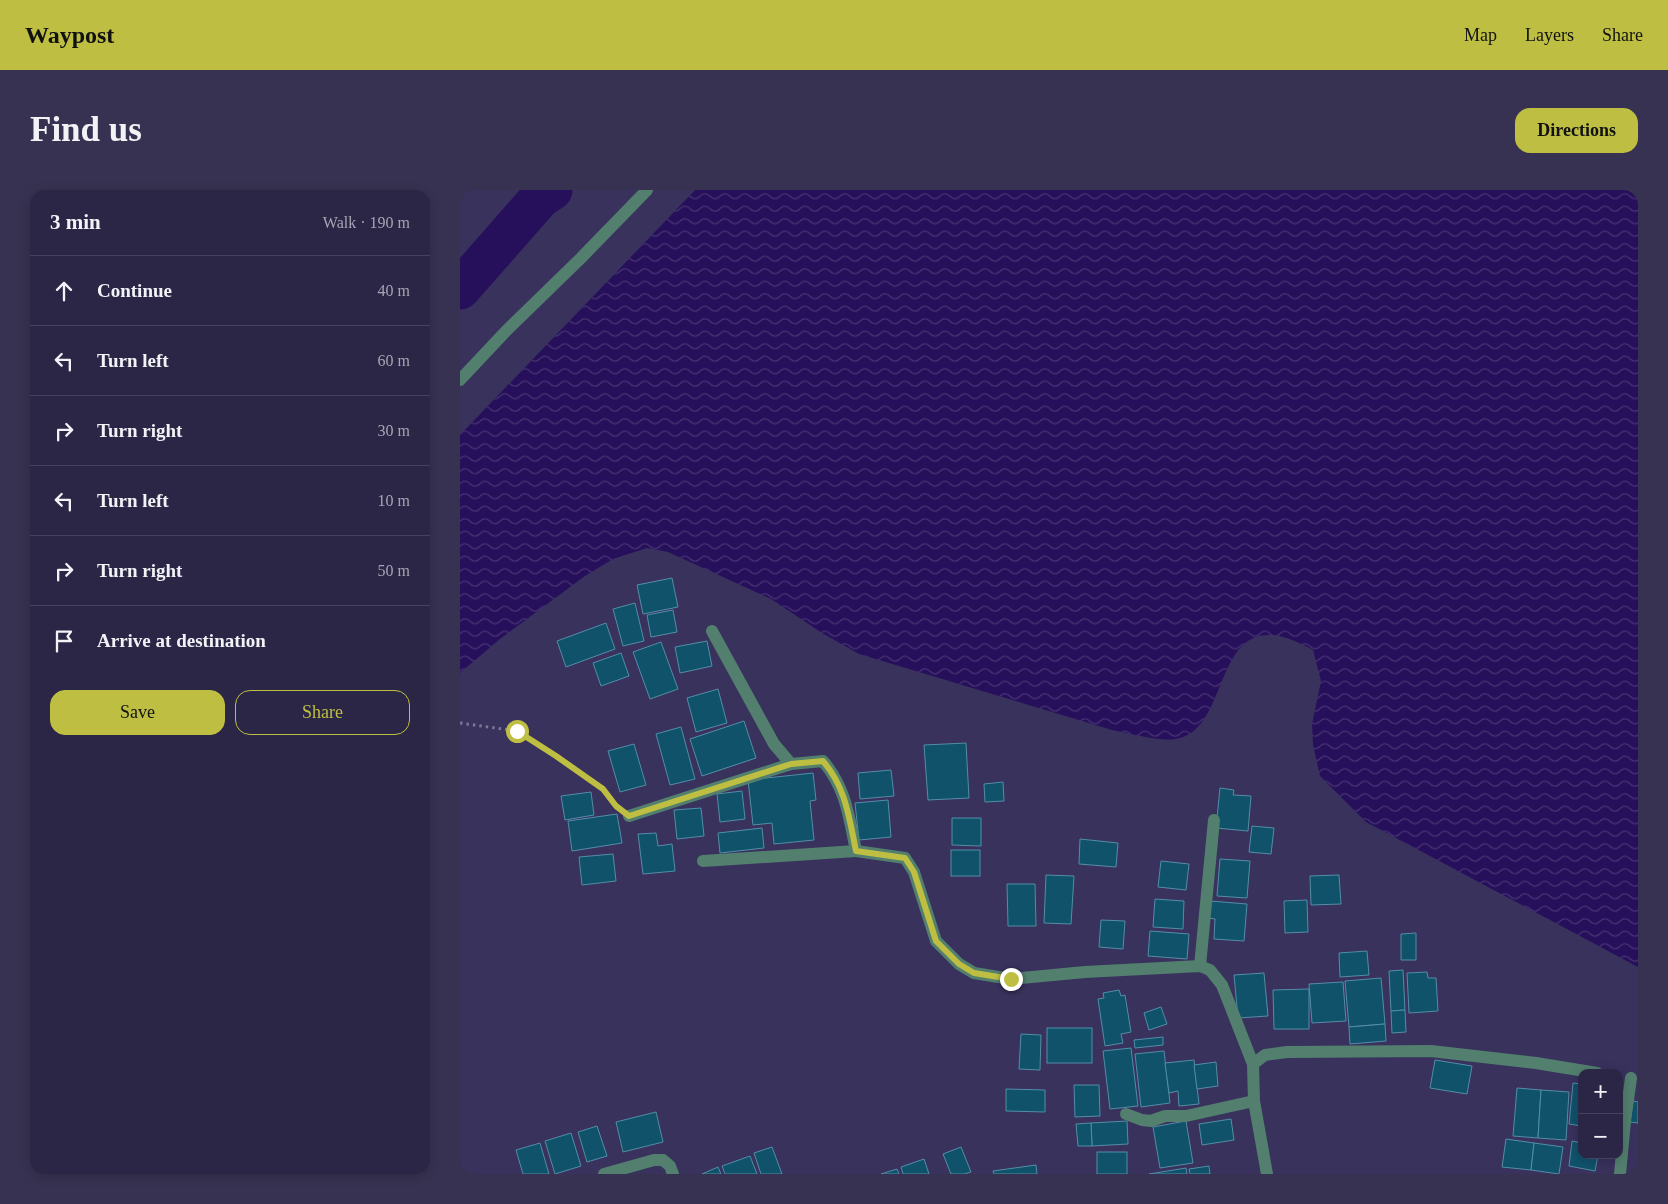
<!DOCTYPE html>
<meta charset="utf-8">
<style>
:root{--surface:#2b2646;--page:#373251;--text:#f1f3f6;--muted:#a6a5b3;--line:#47435f;--accent:#bebf42}
body{margin:0;font-family:"Times New Roman",serif;background:var(--page);color:var(--text)}
.controls{position:absolute;right:15px;bottom:15px;display:grid;overflow:hidden;border-radius:10px;box-shadow:0 2px 12px #0003}
.controls button{width:45px;height:45px;display:grid;place-items:center;padding:0;border:0;border-bottom:1px solid var(--line);background:var(--surface);color:var(--text);font:25px sans-serif}
.stop{position:absolute;width:15px;height:15px;margin:-11px;border:4px solid #bebf42;border-radius:50%;background:#fff}
.stop.end{background:#bebf42;border-color:#fff;box-shadow:0 1px 5px #0008}
.list{margin:0;padding:0;list-style:none}
h2{display:flex;justify-content:space-between;align-items:center;height:65px;margin:0;padding:0 20px;font-size:21px}
h2 small{font-size:16px;font-weight:400;color:var(--muted)}
.list li{display:grid;grid-template-columns:32px 1fr auto;gap:15px;align-items:center;box-sizing:border-box;height:70px;padding:0 20px;border-top:1px solid var(--line)}
.list b{display:block;font-size:19px;white-space:nowrap}
.list em{font-size:16px;font-style:normal;color:var(--muted)}
.actions{display:flex;gap:10px;padding:15px 20px}
.actions a{flex:1;padding:11px 0;border:1px solid var(--accent);border-radius:15px;text-align:center;font-size:18px;color:var(--accent)}
.actions .main{background:var(--accent);color:#111}
.icon{flex:none;width:28px;height:28px;fill:none;stroke:currentColor;stroke-width:2;stroke-linecap:round;stroke-linejoin:round}
.map{position:relative;flex:none;width:1178px;height:984px;overflow:hidden;border-radius:15px}
header{display:flex;align-items:center;gap:30px;box-sizing:border-box;height:70px;padding:0 25px;background:var(--accent);color:#111}
header strong{font-size:24px}
nav{display:flex;gap:28px;margin-inline-start:auto;font-size:18px}
.intro{display:flex;align-items:center;justify-content:space-between;box-sizing:border-box;height:120px;padding:0 30px}
h1{margin:0;font-size:35px}
.button{padding:12px 22px;border-radius:15px;background:var(--accent);color:#111;font-size:18px;font-weight:700}
main{display:flex;gap:30px;padding:0 30px}
aside{flex:1;background:var(--surface);border-radius:15px;box-shadow:0 2px 12px #0003}
.map>svg:first-child{display:block}
</style>
<header>
<strong>Waypost</strong>
<nav><a>Map</a><a>Layers</a><a>Share</a></nav>
</header>
<div class="intro"><h1>Find us</h1><a class="button">Directions</a></div>
<main>
<aside>
<h2>3 min<small>Walk · 190 m</small></h2>
<ul class="list">
<li><svg class="icon" aria-label="ahead" viewBox="0 0 24 24"><path d="M12 20V5M6 11l6-6 6 6"/></svg><div><b>Continue</b></div><em>40 m</em></li>
<li><svg class="icon" aria-label="left" viewBox="0 0 24 24"><path d="M17 20v-9H6M10 6l-5 5 5 5"/></svg><div><b>Turn left</b></div><em>60 m</em></li>
<li><svg class="icon" aria-label="right" viewBox="0 0 24 24"><path d="M7 20v-9h11M14 6l5 5-5 5"/></svg><div><b>Turn right</b></div><em>30 m</em></li>
<li><svg class="icon" aria-label="left" viewBox="0 0 24 24"><path d="M17 20v-9H6M10 6l-5 5 5 5"/></svg><div><b>Turn left</b></div><em>10 m</em></li>
<li><svg class="icon" aria-label="right" viewBox="0 0 24 24"><path d="M7 20v-9h11M14 6l5 5-5 5"/></svg><div><b>Turn right</b></div><em>50 m</em></li>
<li><svg class="icon" aria-label="arrive" viewBox="0 0 24 24"><path d="M6 21V4h12l-3 4 3 4H6"/></svg><div><b>Arrive at destination</b></div></li>
</ul>
<div class="actions"><a class="main">Save</a><a>Share</a></div>
</aside>
<div class="map">
<svg width="1178" height="984" viewBox="0 0 1178 984">
<defs>
<pattern id="water-waves" width="16" height="10" patternUnits="userSpaceOnUse" patternTransform="scale(1.25)"><rect width="16" height="10" fill="#27105b"/><path d="M0 5q4-4 8 0t8 0" fill="none" stroke="#473373"/></pattern>
</defs>
<rect width="100%" height="100%" fill="#39325d"/>
<!-- water -->
<path fill="url(#water-waves)" d="M235 0H1178V777L906 632 860 586 853 555 852 534 861 491 853 460C747 400 777 539 716 549 702 552 667 543 652 540L399 464 362 443 311 409 208 362 187 358 153 369 125 386 40 449 0 483V245Z"/>
<g fill="none" stroke-linecap="round" stroke-linejoin="round">
<!-- river -->
<polyline stroke="#27105b" stroke-width="41" points="0,99 80,8 92,0"/>
</g>
<!-- building -->
<g fill="#11526b" stroke="#538da8">
<polygon points="212,388 218,417 183,424 177,395"/>
<polygon points="175,413 184,451 163,456 153,419"/>
<polygon points="213,420 217,442 191,447 187,425"/>
<polygon points="146,433 155,459 106,477 97,451"/>
<polygon points="247,451 252,476 220,483 215,457"/>
<polygon points="201,452 218,499 190,509 173,462"/>
<polygon points="161,463 169,486 141,496 133,473"/>
<polygon points="258,499 267,533 236,542 227,508"/>
<polygon points="284,531 296,568 242,586 230,549"/>
<polygon points="221,537 235,589 210,595 196,544"/>
<polygon points="506,553 509,608 468,610 464,555"/>
<polygon points="174,554 186,595 160,602 148,561"/>
<polygon points="431,580 434,606 400,609 398,583"/>
<polygon points="353,583 356,610 350,611 354,650 314,654 312,633 293,635 288,590"/>
<polygon points="543,592 544,611 525,612 524,594"/>
<polygon points="760,598 774,600 773,605 791,606 788,641 756,638"/>
<polygon points="282,601 285,629 260,632 257,604"/>
<polygon points="131,602 134,625 105,630 101,606"/>
<polygon points="428,610 431,647 399,650 395,613"/>
<polygon points="241,618 244,646 217,649 214,620"/>
<polygon points="157,624 162,653 112,661 108,631"/>
<polygon points="492,628 521,628 521,656 492,655"/>
<polygon points="792,636 814,638 811,664 789,662"/>
<polygon points="302,638 304,658 260,663 258,643"/>
<polygon points="196,643 198,656 212,654 215,681 183,684 178,644"/>
<polygon points="620,649 658,653 656,677 619,674"/>
<rect x="491" y="660" width="29" height="26"/>
<polygon points="153,664 156,691 122,695 119,667"/>
<polygon points="760,669 790,671 787,708 757,706"/>
<polygon points="701,671 729,674 726,700 698,697"/>
<polygon points="586,685 614,686 611,734 584,733"/>
<polygon points="879,685 881,714 851,715 850,686"/>
<polygon points="547,694 575,694 576,736 548,736"/>
<polygon points="695,709 724,711 723,739 693,737"/>
<polygon points="847,710 848,742 825,743 824,711"/>
<polygon points="750,711 787,714 784,751 754,749 755,729 748,728"/>
<polygon points="641,730 665,731 663,759 639,757"/>
<polygon points="690,741 729,744 727,769 688,766"/>
<polygon points="956,743 956,770 941,770 941,744"/>
<polygon points="907,761 909,785 880,787 879,763"/>
<polygon points="943,780 945,820 931,821 929,781"/>
<polygon points="967,782 968,788 976,788 978,821 949,823 947,783"/>
<polygon points="804,783 808,826 778,828 774,785"/>
<polygon points="921,788 925,834 889,837 885,791"/>
<polygon points="883,792 886,831 852,833 849,794"/>
<polygon points="849,799 849,839 814,839 813,800"/>
<polygon points="659,800 661,806 665,805 671,842 661,844 663,853 645,856 638,809 644,808 643,803"/>
<polygon points="701,817 707,834 689,840 684,823"/>
<polygon points="945,820 946,842 932,843 931,821"/>
<polygon points="925,834 926,851 890,854 889,837"/>
<rect x="587" y="838" width="45" height="35"/>
<polygon points="561,844 581,845 580,880 559,879"/>
<polygon points="703,847 703,855 675,858 674,850"/>
<polygon points="671,858 678,916 650,919 643,861"/>
<polygon points="704,861 710,913 681,917 675,864"/>
<polygon points="734,870 739,914 719,916 718,901 709,903 705,873"/>
<polygon points="975,870 1012,876 1007,904 970,898"/>
<polygon points="756,872 758,896 737,899 734,875"/>
<polygon points="1113,893 1122,894 1122,936 1109,934"/>
<polygon points="614,895 639,895 640,926 615,927"/>
<polygon points="1057,898 1081,900 1078,948 1053,946"/>
<polygon points="546,899 585,900 585,922 546,921"/>
<polygon points="1081,900 1109,902 1106,950 1078,948"/>
<polygon points="1173,911 1178,912 1178,933 1170,932"/>
<polygon points="196,922 203,952 163,962 156,932"/>
<polygon points="771,929 774,950 742,955 739,934"/>
<polygon points="667,931 668,954 632,956 631,933"/>
<polygon points="726,931 733,973 700,978 693,937"/>
<polygon points="631,933 632,956 618,956 616,934"/>
<polygon points="137,936 147,966 127,972 118,942"/>
<polygon points="111,943 121,976 95,984 85,951"/>
<polygon points="1046,949 1074,953 1071,980 1042,977"/>
<polygon points="1112,951 1122,953 1122,965 1138,965 1135,981 1109,976"/>
<polygon points="80,953 89,984 63,984 56,960"/>
<polygon points="1074,953 1103,957 1099,984 1071,980"/>
<polygon points="312,957 322,984 301,984 294,963"/>
<polygon points="501,957 511,982 504,984 491,984 483,964"/>
<rect x="637" y="962" width="30" height="22"/>
<polygon points="290,966 297,984 265,984 262,976"/>
<polygon points="464,969 469,984 443,984 441,977"/>
<polygon points="576,975 577,984 534,984 533,981"/>
<polygon points="749,976 750,984 730,984 729,979"/>
<polygon points="258,977 261,984 242,984"/>
<polygon points="726,978 727,984 689,984"/>
<polygon points="437,979 439,984 421,984"/>
</g>
<g fill="none" stroke-linecap="round" stroke-linejoin="round">
<!-- path -->
<polyline stroke="#7c7898" stroke-width="3" stroke-dasharray="2.5 4" stroke-linecap="butt" points="0,533 57,541 96,566 143,599 155,616"/>
<!-- minor -->
<g stroke="#527f6e" stroke-width="12">
<polyline points="0,190 46,141 121,68 187,0"/>
<path d="M252 441 314 554 331 574 363 571C386 598 389 627 396 661L445 668 454 682 476 751 499 774 514 783 551 789 625 782 740 776 750 780 762 795 793 874"/>
<polyline points="169,626 331,574"/>
<polyline points="243,671 396,661"/>
<polyline points="740,776 754,630"/>
<polyline points="666,924 682,930 691,931 705,926 726,926 794,911"/>
<polyline points="144,984 194,970 203,970 210,976 213,984"/>
<polyline points="807,984 794,911 793,874 805,865 827,862 971,861 1076,873 1137,883"/>
<polyline points="1160,984 1165,931 1171,888"/>
</g>
</g>
<g fill="none" stroke-linecap="round" stroke-linejoin="round">
<!-- route -->
<path stroke="#bebf42" stroke-width="6" d="M57 541 96 566 143 599 156 616 169 626 331 574 363 571C386 598 389 627 396 661L445 668 454 682 476 751 499 774 514 783 551 789"/>
</g>
</svg>
<div class="controls">
<button>+</button>
<button>−</button>
</div>
<div class="stop" style="left:57px;top:541px"></div>
<div class="stop end" style="left:551px;top:789px"></div>
</div>
</main>
